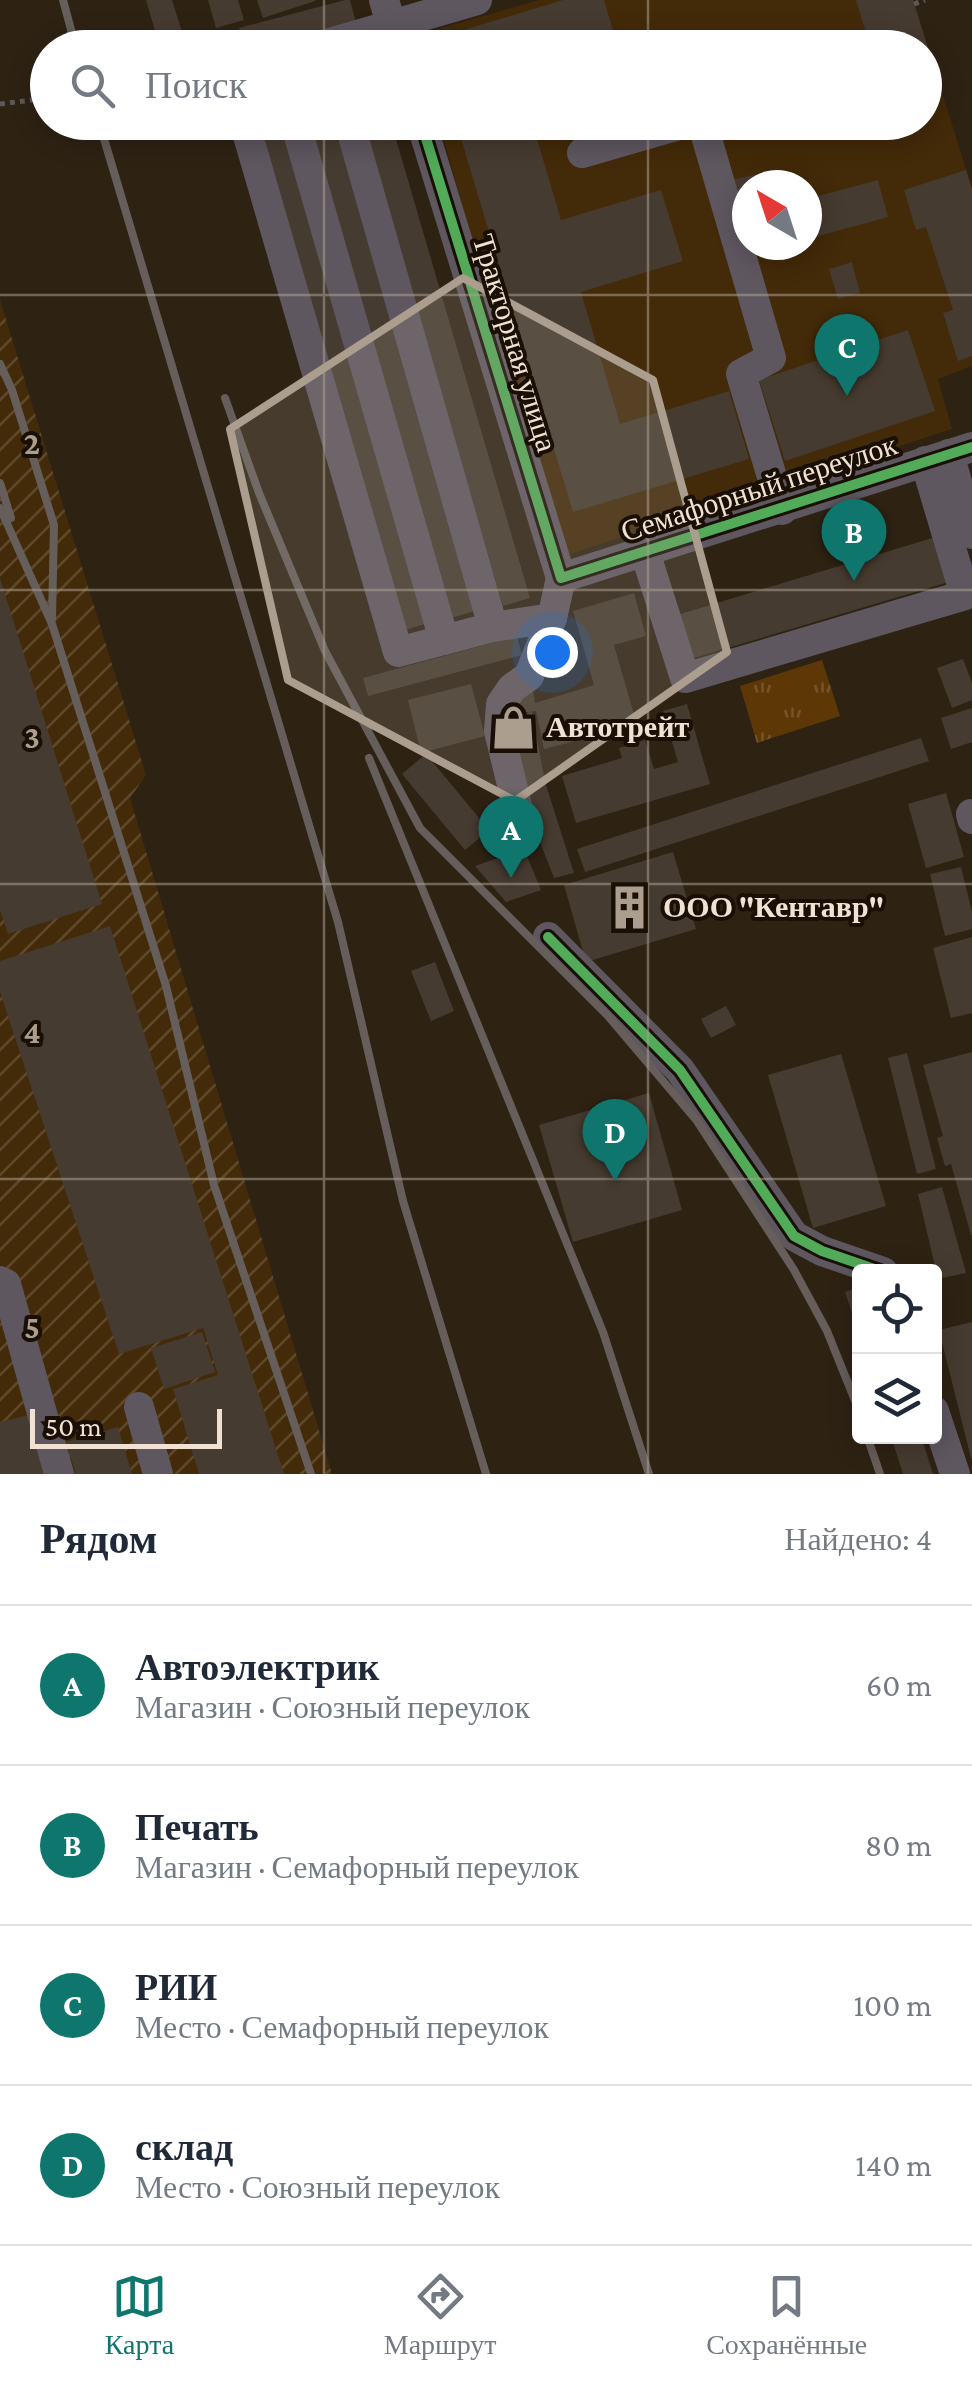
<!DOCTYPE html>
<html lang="ru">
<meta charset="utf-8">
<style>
:root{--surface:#fff;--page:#f6f6f7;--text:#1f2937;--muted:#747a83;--line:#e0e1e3;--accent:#0f766e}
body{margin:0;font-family:"Crimson Pro",serif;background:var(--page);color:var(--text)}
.controls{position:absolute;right:30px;bottom:30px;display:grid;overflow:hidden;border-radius:10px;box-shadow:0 5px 25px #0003}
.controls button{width:90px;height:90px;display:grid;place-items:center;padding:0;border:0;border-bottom:2px solid var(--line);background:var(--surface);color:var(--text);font:50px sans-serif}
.compass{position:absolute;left:732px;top:170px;width:90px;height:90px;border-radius:50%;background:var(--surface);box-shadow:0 5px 25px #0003;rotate:321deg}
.scale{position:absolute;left:30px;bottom:25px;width:192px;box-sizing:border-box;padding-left:10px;border:5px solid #f0e1d2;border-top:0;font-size:28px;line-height:35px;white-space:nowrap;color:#f0e1d2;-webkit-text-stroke:8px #190f05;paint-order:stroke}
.you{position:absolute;left:552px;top:652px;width:35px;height:35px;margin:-25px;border:8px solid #fff;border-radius:50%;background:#1a73e8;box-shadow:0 0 0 15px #1a73e833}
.badge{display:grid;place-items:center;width:65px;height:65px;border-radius:50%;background:var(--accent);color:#fff;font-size:32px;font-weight:700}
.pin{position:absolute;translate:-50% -82px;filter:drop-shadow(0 2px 5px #0008)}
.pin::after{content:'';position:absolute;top:52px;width:35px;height:30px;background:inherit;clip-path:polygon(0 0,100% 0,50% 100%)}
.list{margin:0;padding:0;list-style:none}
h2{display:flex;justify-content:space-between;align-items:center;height:130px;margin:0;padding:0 40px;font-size:42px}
h2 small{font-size:32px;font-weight:400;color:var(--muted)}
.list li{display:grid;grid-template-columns:65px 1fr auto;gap:30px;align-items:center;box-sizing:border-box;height:160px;padding:0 40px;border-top:2px solid var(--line)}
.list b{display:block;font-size:38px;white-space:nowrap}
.list p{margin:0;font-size:32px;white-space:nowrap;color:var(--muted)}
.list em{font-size:32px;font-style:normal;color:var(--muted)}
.icon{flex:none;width:55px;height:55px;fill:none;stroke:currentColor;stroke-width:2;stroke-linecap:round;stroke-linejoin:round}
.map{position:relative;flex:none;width:972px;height:1474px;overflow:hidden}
.search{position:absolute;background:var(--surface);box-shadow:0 5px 25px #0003;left:30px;right:30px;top:30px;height:110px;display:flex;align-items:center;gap:25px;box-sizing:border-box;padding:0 35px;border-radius:55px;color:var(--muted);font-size:38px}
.sheet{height:770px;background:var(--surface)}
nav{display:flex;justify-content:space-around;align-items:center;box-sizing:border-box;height:140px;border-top:2px solid var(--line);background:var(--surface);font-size:28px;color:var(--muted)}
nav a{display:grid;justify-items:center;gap:5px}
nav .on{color:var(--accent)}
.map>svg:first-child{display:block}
</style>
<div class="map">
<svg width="972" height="1474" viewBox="0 0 972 1474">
<defs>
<pattern id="industrial-furrows" width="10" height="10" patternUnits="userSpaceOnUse" patternTransform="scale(2.5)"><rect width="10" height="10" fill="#432a09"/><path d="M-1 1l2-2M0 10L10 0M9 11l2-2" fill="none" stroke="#5e492c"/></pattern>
<pattern id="grass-tufts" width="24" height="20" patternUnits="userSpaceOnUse" patternTransform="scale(2.5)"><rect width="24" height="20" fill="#5d3806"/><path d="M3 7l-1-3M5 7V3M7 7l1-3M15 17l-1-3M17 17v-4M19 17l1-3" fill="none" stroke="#755429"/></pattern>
</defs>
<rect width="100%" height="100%" fill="#2e2213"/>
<!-- built -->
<path fill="#432a09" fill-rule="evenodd" d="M539 0H913L972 188V366L938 379 952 429 561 557 439 123 924 122V48H417L414 36ZM747 185H807V245H747Z"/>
<!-- industrial -->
<polygon fill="url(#industrial-furrows)" points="0,300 146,775 130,798 332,1474 0,1474"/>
<!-- grass -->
<polygon fill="url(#grass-tufts)" points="822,660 840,716 757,743 740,686"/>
<!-- building -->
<g fill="#463b30">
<polygon points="146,0 172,0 187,48 160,48"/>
<polygon points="208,0 238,0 244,20 216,28"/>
<polygon points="257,0 315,0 315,1 263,18"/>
<polygon points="345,0 350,0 357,27 280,48 244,48 239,28"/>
<polygon points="563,0 604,0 618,48 433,48 431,40"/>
<polygon points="856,0 913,0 939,83 924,88 924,48 871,48"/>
<polygon points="257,122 286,122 432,622 405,630"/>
<polygon points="306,122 336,122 479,610 451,618"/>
<polygon points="361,122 391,122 530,598 503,606"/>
<polygon points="456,122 532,122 561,220 661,190 683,261 581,292 620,424 729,391 749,459 573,512"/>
<polygon points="966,170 972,189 972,356 958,361 943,313 953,310 926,227 916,230 904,190"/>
<polygon points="765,172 769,185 747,185 747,245 755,246 742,250 724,182"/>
<polygon points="878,180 888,217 815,237 807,199"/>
<polygon points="852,262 860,293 838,299 829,269"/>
<polygon points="908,330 935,411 785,461 759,380"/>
<polygon points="939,536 952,581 691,659 677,615"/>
<polygon points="0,578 102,904 8,934 0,910"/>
<polygon points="634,593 646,636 614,645 637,725 544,749 536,711 519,713 516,692 533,690 535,703 594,685 573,611"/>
<polygon points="517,636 522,655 368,696 363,678"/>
<polygon points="963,659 972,683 972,700 952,708 937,668"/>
<polygon points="471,684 485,736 421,753 408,700"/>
<polygon points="687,704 710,784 576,823 562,776 622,758 619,748 645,740 654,769 678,762 663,711"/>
<polygon points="972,708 972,742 951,749 941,718"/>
<polygon points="532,712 545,782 574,873 554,878 518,785 505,717"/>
<polygon points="921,738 929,761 585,872 577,849"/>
<polygon points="426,754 489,830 465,850 402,774"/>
<polygon points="946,793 964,857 926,868 908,804"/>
<polygon points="524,849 541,890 506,902 475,866"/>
<polygon points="673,852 696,929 586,962 564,885"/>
<polygon points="961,867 972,912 972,929 945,936 930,874"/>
<polygon points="110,926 284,1474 199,1474 173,1389 218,1375 203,1328 119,1354 0,992 0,961"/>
<polygon points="972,937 972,1013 951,1018 933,948"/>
<polygon points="435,962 454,1011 431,1021 411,971"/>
<polygon points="726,1006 736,1025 711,1038 701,1019"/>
<polygon points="972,1052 972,1235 971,1235 951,1164 945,1166 937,1138 943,1136 923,1065"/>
<polygon points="907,1053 936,1169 917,1174 888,1058"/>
<polygon points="841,1054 886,1206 813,1228 768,1075"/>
<polygon points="649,1093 682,1210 573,1242 539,1125"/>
<polygon points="942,1187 966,1273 938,1279 918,1194"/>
<polygon points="860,1287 860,1334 859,1334 845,1292"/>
<polygon points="972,1322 972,1458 971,1458 939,1330"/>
<polygon points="202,1332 215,1372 164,1389 151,1348"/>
<polygon points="29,1415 43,1474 0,1474 0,1422"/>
<polygon points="118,1427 132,1474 76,1474 66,1442"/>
<polygon points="891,1436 921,1436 933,1474 903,1474"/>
</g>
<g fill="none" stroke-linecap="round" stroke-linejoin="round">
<!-- path -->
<g stroke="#5e5859" stroke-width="5" stroke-dasharray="5 5" stroke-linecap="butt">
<polyline points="914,4 925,0"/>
<polyline points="0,104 48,98"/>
</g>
<!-- minor -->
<g stroke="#5e5760" stroke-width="30">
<polyline points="384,0 398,48"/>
<polyline points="313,48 477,0"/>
<polyline points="244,122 398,652 493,627"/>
<polyline points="295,122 444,640"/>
<polyline points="349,122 493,627 552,618 561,578 421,122"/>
<polyline points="702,122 771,358 741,374 782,510"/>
<polyline points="582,153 689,122"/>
<polyline points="949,454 972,534"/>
<polyline points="645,552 685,678 965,595 925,461"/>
<polyline points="561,578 972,447"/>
<polyline points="971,814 972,819"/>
<polyline points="523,830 499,731 501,704 512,688 529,676 552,618"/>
<polyline points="548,937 680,1070 794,1236 822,1251 883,1272"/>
<polyline points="0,1281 6,1284 59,1474"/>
<polyline points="139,1407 158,1474"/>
<polyline points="934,1411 955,1474"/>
</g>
<!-- rail -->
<g stroke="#655e5a" stroke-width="8">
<polyline points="63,0 76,48"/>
<polyline points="99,122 338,922 403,1201 486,1474"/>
<polyline points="0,364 12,390 54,525 52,619"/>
<polyline points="225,398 259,493 325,651 420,828 607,1015 697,1121 794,1270 827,1331 860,1413"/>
<polyline points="0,483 11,518"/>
<polyline points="0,508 52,624 166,986 214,1185 311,1474"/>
<polyline points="369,758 603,1332 649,1474"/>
<polyline points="867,1436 880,1474"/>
</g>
<defs>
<g id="cycleway">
<polyline points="421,122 561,578 972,447"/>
<polyline points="548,937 680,1070 794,1236 822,1251 883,1272"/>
</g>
</defs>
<!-- cycleway casing -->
<use href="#cycleway" stroke="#190f05" stroke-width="16"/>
<!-- cycleway -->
<use href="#cycleway" stroke="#51ab58" stroke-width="10"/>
</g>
<!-- marked area -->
<path fill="#ac9e8f" fill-opacity="0.2" stroke="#ac9e8f" stroke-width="8" stroke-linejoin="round" d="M463 278 653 380 727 652 515 801 288 680 230 429Z"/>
<!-- grid -->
<path fill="none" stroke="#ac9e8f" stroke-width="2.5" stroke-opacity="0.55" d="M324 0V48M648 0V48M324 122V1474M648 122V1474M0 295H972M0 590H972M0 884H972M0 1179H972"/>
<!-- icons -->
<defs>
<symbol id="shop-bare" viewBox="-9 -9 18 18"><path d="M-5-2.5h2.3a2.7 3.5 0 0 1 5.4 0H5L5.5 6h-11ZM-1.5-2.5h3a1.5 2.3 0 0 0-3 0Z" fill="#ac9e8f" stroke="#190f05" stroke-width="2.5" paint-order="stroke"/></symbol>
<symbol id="building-bare" viewBox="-9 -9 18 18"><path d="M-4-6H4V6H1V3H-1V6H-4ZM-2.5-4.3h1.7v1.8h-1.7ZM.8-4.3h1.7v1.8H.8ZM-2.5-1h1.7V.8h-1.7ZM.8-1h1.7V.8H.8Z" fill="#ac9e8f" stroke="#190f05" stroke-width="2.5" paint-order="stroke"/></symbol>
</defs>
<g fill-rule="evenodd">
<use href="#shop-bare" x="482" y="696" width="63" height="63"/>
<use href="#building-bare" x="598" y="876" width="63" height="63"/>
</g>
<g text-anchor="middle" stroke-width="8" stroke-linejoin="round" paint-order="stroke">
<!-- street labels -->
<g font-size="30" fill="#f0e1d2" stroke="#190f05">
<text transform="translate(515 343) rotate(73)" y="10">Тракторная улица</text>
<text transform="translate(759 488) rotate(-18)" y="10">Семафорный переулок</text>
</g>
<!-- poi labels -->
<g font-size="30" font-weight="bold" fill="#f0e1d2" stroke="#190f05" text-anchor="start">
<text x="546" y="737">Автотрейт</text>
<text x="663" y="917">ООО "Кентавр"</text>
</g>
</g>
<g font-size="32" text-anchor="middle" font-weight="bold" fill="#ac9e8f" stroke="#190f05" stroke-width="8" stroke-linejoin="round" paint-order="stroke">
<text x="32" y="454">2</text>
<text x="32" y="748">3</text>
<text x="32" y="1043">4</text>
<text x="32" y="1338">5</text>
</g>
</svg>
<div class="controls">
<button><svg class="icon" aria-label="locate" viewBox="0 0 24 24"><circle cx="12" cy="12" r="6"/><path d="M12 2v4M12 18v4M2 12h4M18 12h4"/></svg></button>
<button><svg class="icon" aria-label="layers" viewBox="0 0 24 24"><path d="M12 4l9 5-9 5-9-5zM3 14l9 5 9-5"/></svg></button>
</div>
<svg class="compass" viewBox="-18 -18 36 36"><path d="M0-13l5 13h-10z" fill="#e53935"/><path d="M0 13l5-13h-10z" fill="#747a83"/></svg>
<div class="scale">50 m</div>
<div class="you"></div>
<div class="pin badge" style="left:511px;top:878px">A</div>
<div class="pin badge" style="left:854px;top:581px">B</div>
<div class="pin badge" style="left:847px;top:396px">C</div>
<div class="pin badge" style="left:615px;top:1181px">D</div>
<div class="search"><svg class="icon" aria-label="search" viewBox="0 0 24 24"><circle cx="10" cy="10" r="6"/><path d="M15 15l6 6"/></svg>Поиск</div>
</div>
<section class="sheet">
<h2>Рядом<small>Найдено: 4</small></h2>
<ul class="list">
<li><span class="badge">A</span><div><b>Автоэлектрик</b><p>Магазин · Союзный переулок</p></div><em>60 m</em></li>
<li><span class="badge">B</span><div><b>Печать</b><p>Магазин · Семафорный переулок</p></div><em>80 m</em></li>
<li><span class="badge">C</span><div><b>РИИ</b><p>Место · Семафорный переулок</p></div><em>100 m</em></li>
<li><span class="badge">D</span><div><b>склад</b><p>Место · Союзный переулок</p></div><em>140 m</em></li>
</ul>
</section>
<nav>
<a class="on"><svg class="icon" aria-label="map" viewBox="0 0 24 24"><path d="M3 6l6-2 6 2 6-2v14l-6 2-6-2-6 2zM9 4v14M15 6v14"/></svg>Карта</a>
<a><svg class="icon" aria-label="directions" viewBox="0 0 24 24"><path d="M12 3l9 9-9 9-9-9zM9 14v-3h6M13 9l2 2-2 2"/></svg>Маршрут</a>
<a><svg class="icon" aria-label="saved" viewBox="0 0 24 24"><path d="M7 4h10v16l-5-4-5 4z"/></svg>Сохранённые</a>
</nav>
